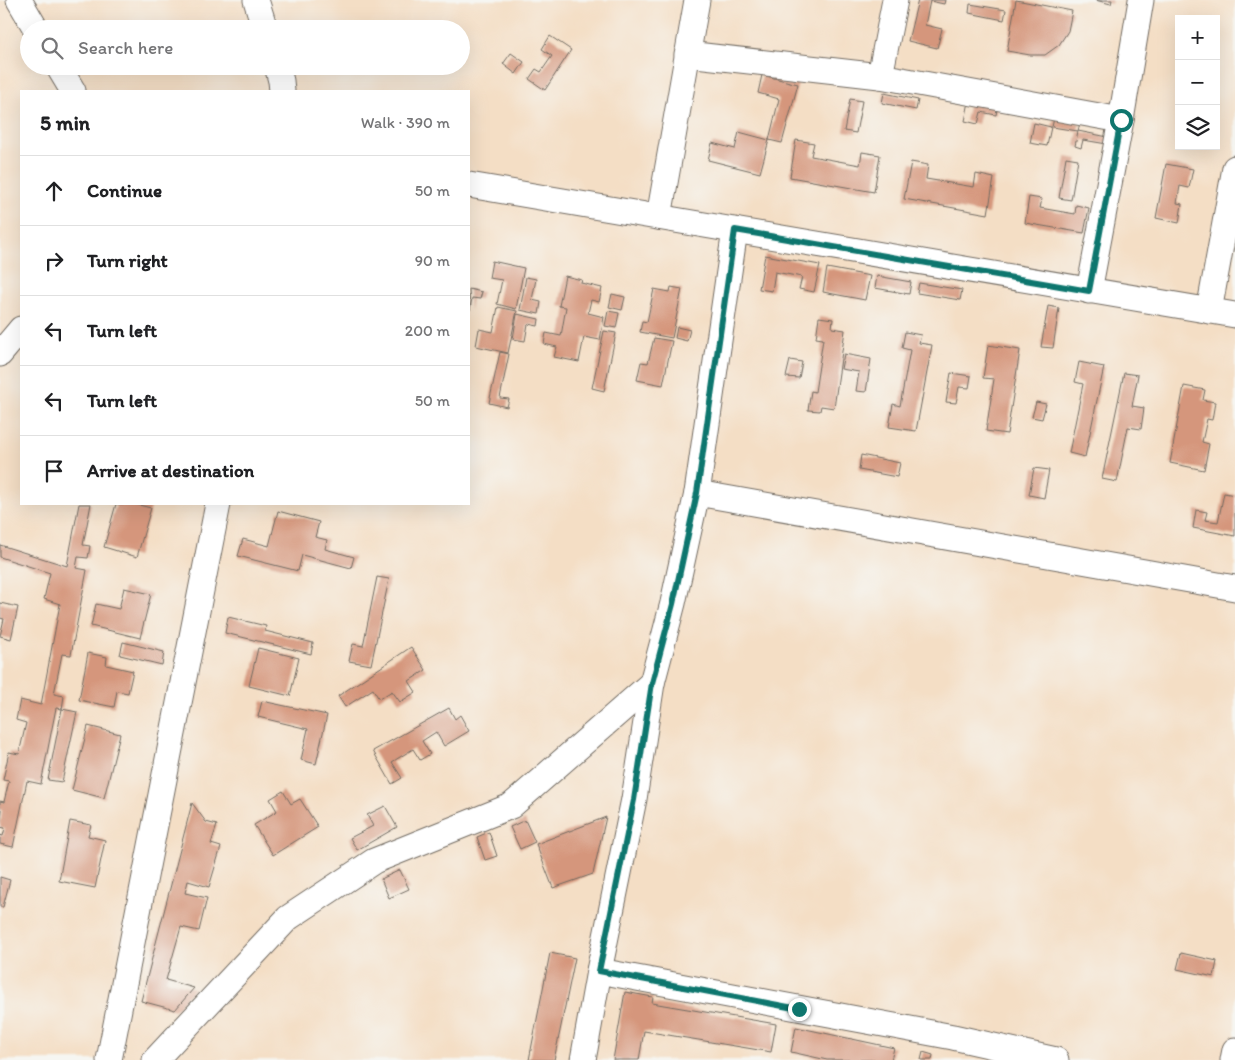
<!DOCTYPE html>
<meta charset="utf-8">
<style>
:root{--surface:#fff;--page:#f2f2f2;--text:#202124;--muted:#757577;--line:#e0e0e0}
body{margin:0;font-family:Itim,sans-serif;background:var(--page);color:var(--text)}
.controls{position:absolute;right:15px;top:15px;display:grid;overflow:hidden;border-radius:0px;box-shadow:0 5px 20px #0002}
.controls button{width:45px;height:45px;display:grid;place-items:center;padding:0;border:0;border-bottom:1px solid var(--line);background:var(--surface);color:var(--text);font:25px sans-serif}
.stop{position:absolute;width:15px;height:15px;margin:-11px;border:4px solid #0f766e;border-radius:50%;background:#fff}
.stop.end{background:#0f766e;border-color:#fff;box-shadow:0 1px 5px #0008}
.list{margin:0;padding:0;list-style:none}
h2{display:flex;justify-content:space-between;align-items:center;height:65px;margin:0;padding:0 20px;font-size:21px}
h2 small{font-size:16px;font-weight:400;color:var(--muted)}
.list li{display:grid;grid-template-columns:32px 1fr auto;gap:15px;align-items:center;box-sizing:border-box;height:70px;padding:0 20px;border-top:1px solid var(--line)}
.list b{display:block;font-size:19px;white-space:nowrap}
.list em{font-size:16px;font-style:normal;color:var(--muted)}
.icon{flex:none;width:28px;height:28px;fill:none;stroke:currentColor;stroke-width:2;stroke-linecap:round;stroke-linejoin:round}
.map{position:relative;flex:none;width:1235px;height:1060px;overflow:hidden}
.search{position:absolute;background:var(--surface);box-shadow:0 5px 20px #0002;left:20px;top:20px;width:450px;height:55px;display:flex;align-items:center;gap:12px;box-sizing:border-box;padding:0 18px;border-radius:28px;color:var(--muted);font-size:19px}
.panel{position:absolute;background:var(--surface);box-shadow:0 5px 20px #0002;left:20px;top:90px;width:450px;height:415px;border-radius:0px}
.map>svg:first-child{display:block}
</style>
<div class="map">
<svg width="1235" height="1060" viewBox="0 0 1235 1060">
<rect width="100%" height="100%" fill="#f6f6f2"/>
<filter id="ink" filterUnits="userSpaceOnUse"><feTurbulence type="fractalNoise" baseFrequency=".02" numOctaves="2"/><feDisplacementMap in="SourceGraphic" scale="10" xChannelSelector="R" yChannelSelector="G"/><feConvolveMatrix kernelMatrix="1 2 1 2 8 2 1 2 1" color-interpolation-filters="sRGB"/></filter>
<filter id="wash" filterUnits="userSpaceOnUse"><feTurbulence type="fractalNoise" baseFrequency=".0096" numOctaves="4" result="noise"/><feDisplacementMap in="SourceGraphic" scale="20" xChannelSelector="R" yChannelSelector="G"/><feGaussianBlur stdDeviation="1.12" result="paint"/><feColorMatrix in="noise" values="0 0 0 0 0 0 0 0 0 0 0 0 0 0 0 0 0 1.4 0 .05"/><feComposite in="paint" operator="in"/></filter>
<g filter="url(#wash)">
<rect width="100%" height="100%" fill="#f4dec5"/>
<g id="blocks">
<!-- building -->
<g fill="#d5967b">
<polygon points="918,0 945,0 944,4 930,1 925,25 942,29 937,48 908,41"/>
<polygon points="1016,0 1072,11 1068,31 1059,45 1045,55 1030,55 1007,51"/>
<polygon points="1095,0 1112,0 1111,4"/>
<polygon points="970,4 1006,10 1004,20 969,13"/>
<polygon points="550,36 571,50 545,90 529,79 536,69 541,72 552,56 542,49"/>
<polygon points="511,53 524,62 516,74 503,64"/>
<polygon points="762,75 798,84 782,143 769,140 779,99 758,93"/>
<polygon points="884,93 918,100 916,110 882,103"/>
<polygon points="970,97 998,103 996,115 981,112 978,124 965,121"/>
<polygon points="850,99 862,101 856,133 844,131"/>
<polygon points="1054,118 1080,123 1078,131 1108,137 1107,144 1083,140 1081,148 1075,146 1078,131 1052,127"/>
<polygon points="1034,123 1051,127 1047,146 1030,143"/>
<polygon points="739,132 769,140 760,173 708,160 712,143 735,149"/>
<polygon points="796,140 814,143 811,156 860,165 862,152 880,155 874,192 790,177"/>
<polygon points="1066,157 1078,159 1071,200 1059,198"/>
<polygon points="911,162 928,165 926,179 974,187 976,174 994,178 988,214 904,199"/>
<polygon points="1166,164 1193,169 1189,188 1180,186 1177,203 1182,204 1179,223 1156,218"/>
<polygon points="1029,197 1042,199 1040,208 1075,214 1076,205 1089,208 1084,233 1025,223"/>
<polygon points="765,255 820,265 814,292 799,289 802,277 775,272 772,291 759,289"/>
<polygon points="492,261 524,268 516,309 497,304 502,280 489,278"/>
<polygon points="827,268 870,276 865,300 823,292"/>
<polygon points="565,276 582,280 581,283 602,288 599,302 591,300 588,313 604,317 600,340 584,337 579,362 554,357 557,347 544,344 546,333 561,336 566,307 559,306"/>
<polygon points="877,276 911,282 909,294 875,288"/>
<polygon points="526,277 536,279 532,300 541,302 539,314 520,310"/>
<polygon points="919,283 962,290 960,300 917,293"/>
<polygon points="671,287 682,289 672,338 640,332 642,321 647,322 654,289 670,292"/>
<polygon points="469,289 482,292 480,299 472,298 470,310"/>
<polygon points="612,294 625,297 622,310 609,307"/>
<polygon points="1048,306 1059,308 1053,348 1041,347"/>
<polygon points="498,307 517,311 508,353 476,346 479,329 493,332"/>
<polygon points="608,311 619,313 616,328 605,326"/>
<polygon points="517,314 539,319 538,326 528,324 525,341 513,339"/>
<polygon points="819,317 833,319 832,328 845,330 834,408 821,406 820,411 808,410 811,391 815,392 823,339 816,338"/>
<polygon points="677,327 690,330 687,341 675,338"/>
<polygon points="604,331 616,333 604,391 592,388"/>
<polygon points="905,332 921,335 919,343 932,345 916,431 889,427 893,404 900,406 910,350 902,348"/>
<polygon points="654,338 672,341 663,385 637,380 641,362 648,363"/>
<polygon points="988,345 1020,350 1007,434 986,431 994,379 983,378"/>
<polygon points="500,352 509,354 500,398 509,399 507,407 489,403"/>
<polygon points="844,354 871,359 866,392 856,391 859,372 841,369"/>
<polygon points="790,360 802,362 799,378 786,377"/>
<polygon points="1079,362 1104,367 1085,457 1069,453 1083,384 1075,382"/>
<polygon points="951,373 971,376 969,388 959,387 956,403 946,402"/>
<polygon points="1124,373 1138,375 1132,406 1144,408 1141,429 1128,427 1117,482 1102,479"/>
<polygon points="1184,386 1205,390 1203,400 1215,402 1212,420 1207,419 1202,442 1209,444 1204,470 1170,463"/>
<polygon points="1036,402 1046,404 1042,419 1032,417"/>
<polygon points="861,455 900,463 897,477 859,470"/>
<polygon points="1034,468 1049,470 1044,498 1029,495"/>
<polygon points="1224,493 1235,495 1235,536 1193,528 1196,510 1207,512 1205,520 1218,522"/>
<polygon points="79,504 91,504 83,545 90,546 88,558 78,557 76,568 87,570 71,655 62,654 54,694 64,696 62,709 56,708 41,784 27,781 13,847 0,844 0,835 3,836 5,828 0,827 2,810 0,810 0,801 4,802 9,781 3,780 9,752 19,754 26,723 16,720 20,700 41,705 60,604 44,599 50,573 0,557 0,545 67,566"/>
<polygon points="116,504 135,504 151,508 137,557 104,547"/>
<polygon points="278,511 319,522 315,537 327,540 325,549 354,557 351,568 302,555 298,571 238,556 243,539 269,546"/>
<polygon points="377,577 389,579 371,665 349,661 353,644 363,646"/>
<polygon points="124,588 151,594 140,638 91,626 96,604 119,609"/>
<polygon points="0,603 18,607 11,639 0,636 4,619 0,618"/>
<polygon points="228,617 266,626 265,631 313,643 311,654 225,633"/>
<polygon points="123,642 164,652 162,665 120,655"/>
<polygon points="411,647 426,670 409,681 416,692 400,702 392,691 379,699 373,689 345,707 338,696"/>
<polygon points="258,648 299,658 290,696 249,686"/>
<polygon points="88,653 107,657 106,665 133,671 128,693 117,691 114,707 79,700"/>
<polygon points="262,701 327,715 316,764 301,760 308,729 258,717"/>
<polygon points="449,708 455,719 460,715 469,731 444,746 436,732 422,741 430,754 420,760 413,749 392,762 402,778 392,784 373,751"/>
<polygon points="62,709 77,712 62,782 48,780"/>
<polygon points="88,726 120,734 104,798 72,790"/>
<polygon points="283,791 291,804 300,799 318,827 273,855 254,825 277,811 270,799"/>
<polygon points="192,803 206,822 217,825 211,844 221,847 209,887 188,881 185,893 207,898 199,931 181,927 166,980 194,988 175,1010 141,1001"/>
<polygon points="385,806 397,827 357,850 350,838 373,826 367,815"/>
<polygon points="606,817 593,874 553,888 536,844"/>
<polygon points="525,820 535,842 520,849 510,827"/>
<polygon points="70,821 91,825 88,836 105,840 95,888 59,881"/>
<polygon points="489,832 497,856 485,860 477,837"/>
<polygon points="400,870 409,889 389,898 381,879"/>
<polygon points="0,877 10,880 3,907 0,907"/>
<polygon points="550,953 575,958 554,1060 529,1060"/>
<polygon points="1181,953 1217,961 1214,977 1177,969"/>
<polygon points="625,992 653,997 652,1003 776,1024 771,1052 644,1031 639,1060 613,1060"/>
<polygon points="796,1027 894,1048 891,1060 827,1060 791,1052"/>
<polygon points="923,1052 933,1055 932,1060 921,1060"/>
</g>
</g>
</g>
<g filter="url(#ink)">
<use href="#blocks" fill-opacity="0" stroke="#716a61" stroke-width="1"/>
<g fill="none" stroke-linecap="round" stroke-linejoin="round">
<defs>
<g id="minor">
<polyline points="19,0 36,29"/>
<polyline points="256,0 265,29"/>
<polyline points="687,54 880,76 1121,120"/>
<polyline points="58,66 73,91"/>
<polyline points="277,66 281,81 282,91"/>
<polyline points="880,76 895,0"/>
<polyline points="469,185 1235,315"/>
<polyline points="659,217 697,0"/>
<polyline points="1089,291 1121,120 1141,0"/>
<polyline points="1209,311 1235,168"/>
<polyline points="0,354 21,329"/>
<polyline points="697,493 1235,588"/>
<polyline points="599,971 953,1037 1056,1060"/>
<polyline points="109,1060 218,504"/>
<polyline points="155,1060 288,918 374,861 511,806 652,683"/>
<polyline points="583,1060 599,971 634,799 652,683 673,603 697,493 735,230"/>
<polyline points="1233,1060 1235,1050"/>
</g>
</defs>
<!-- minor casing -->
<use href="#minor" stroke="#716a61" stroke-width="27"/>
<!-- minor -->
<use href="#minor" stroke="#fff" stroke-width="25"/>
</g>
</g>
<g fill="none" stroke-linecap="round" stroke-linejoin="round" filter="url(#ink)">
<!-- route -->
<polyline stroke="#0f766e" stroke-width="6" points="799,1009 599,971 634,800 652,683 673,604 697,493 735,230 1089,291 1121,120"/>
</g>
</svg>
<div class="controls">
<button>+</button>
<button>−</button>
<button><svg class="icon" aria-label="layers" viewBox="0 0 24 24"><path d="M12 4l9 5-9 5-9-5zM3 14l9 5 9-5"/></svg></button>
</div>
<div class="stop" style="left:1121px;top:120px"></div>
<div class="stop end" style="left:799px;top:1009px"></div>
<div class="search"><svg class="icon" aria-label="search" viewBox="0 0 24 24"><circle cx="10" cy="10" r="6"/><path d="M15 15l6 6"/></svg>Search here</div>
<section class="panel">
<h2>5 min<small>Walk · 390 m</small></h2>
<ul class="list">
<li><svg class="icon" aria-label="ahead" viewBox="0 0 24 24"><path d="M12 20V5M6 11l6-6 6 6"/></svg><div><b>Continue</b></div><em>50 m</em></li>
<li><svg class="icon" aria-label="right" viewBox="0 0 24 24"><path d="M7 20v-9h11M14 6l5 5-5 5"/></svg><div><b>Turn right</b></div><em>90 m</em></li>
<li><svg class="icon" aria-label="left" viewBox="0 0 24 24"><path d="M17 20v-9H6M10 6l-5 5 5 5"/></svg><div><b>Turn left</b></div><em>200 m</em></li>
<li><svg class="icon" aria-label="left" viewBox="0 0 24 24"><path d="M17 20v-9H6M10 6l-5 5 5 5"/></svg><div><b>Turn left</b></div><em>50 m</em></li>
<li><svg class="icon" aria-label="arrive" viewBox="0 0 24 24"><path d="M6 21V4h12l-3 4 3 4H6"/></svg><div><b>Arrive at destination</b></div></li>
</ul>
</section>
</div>
